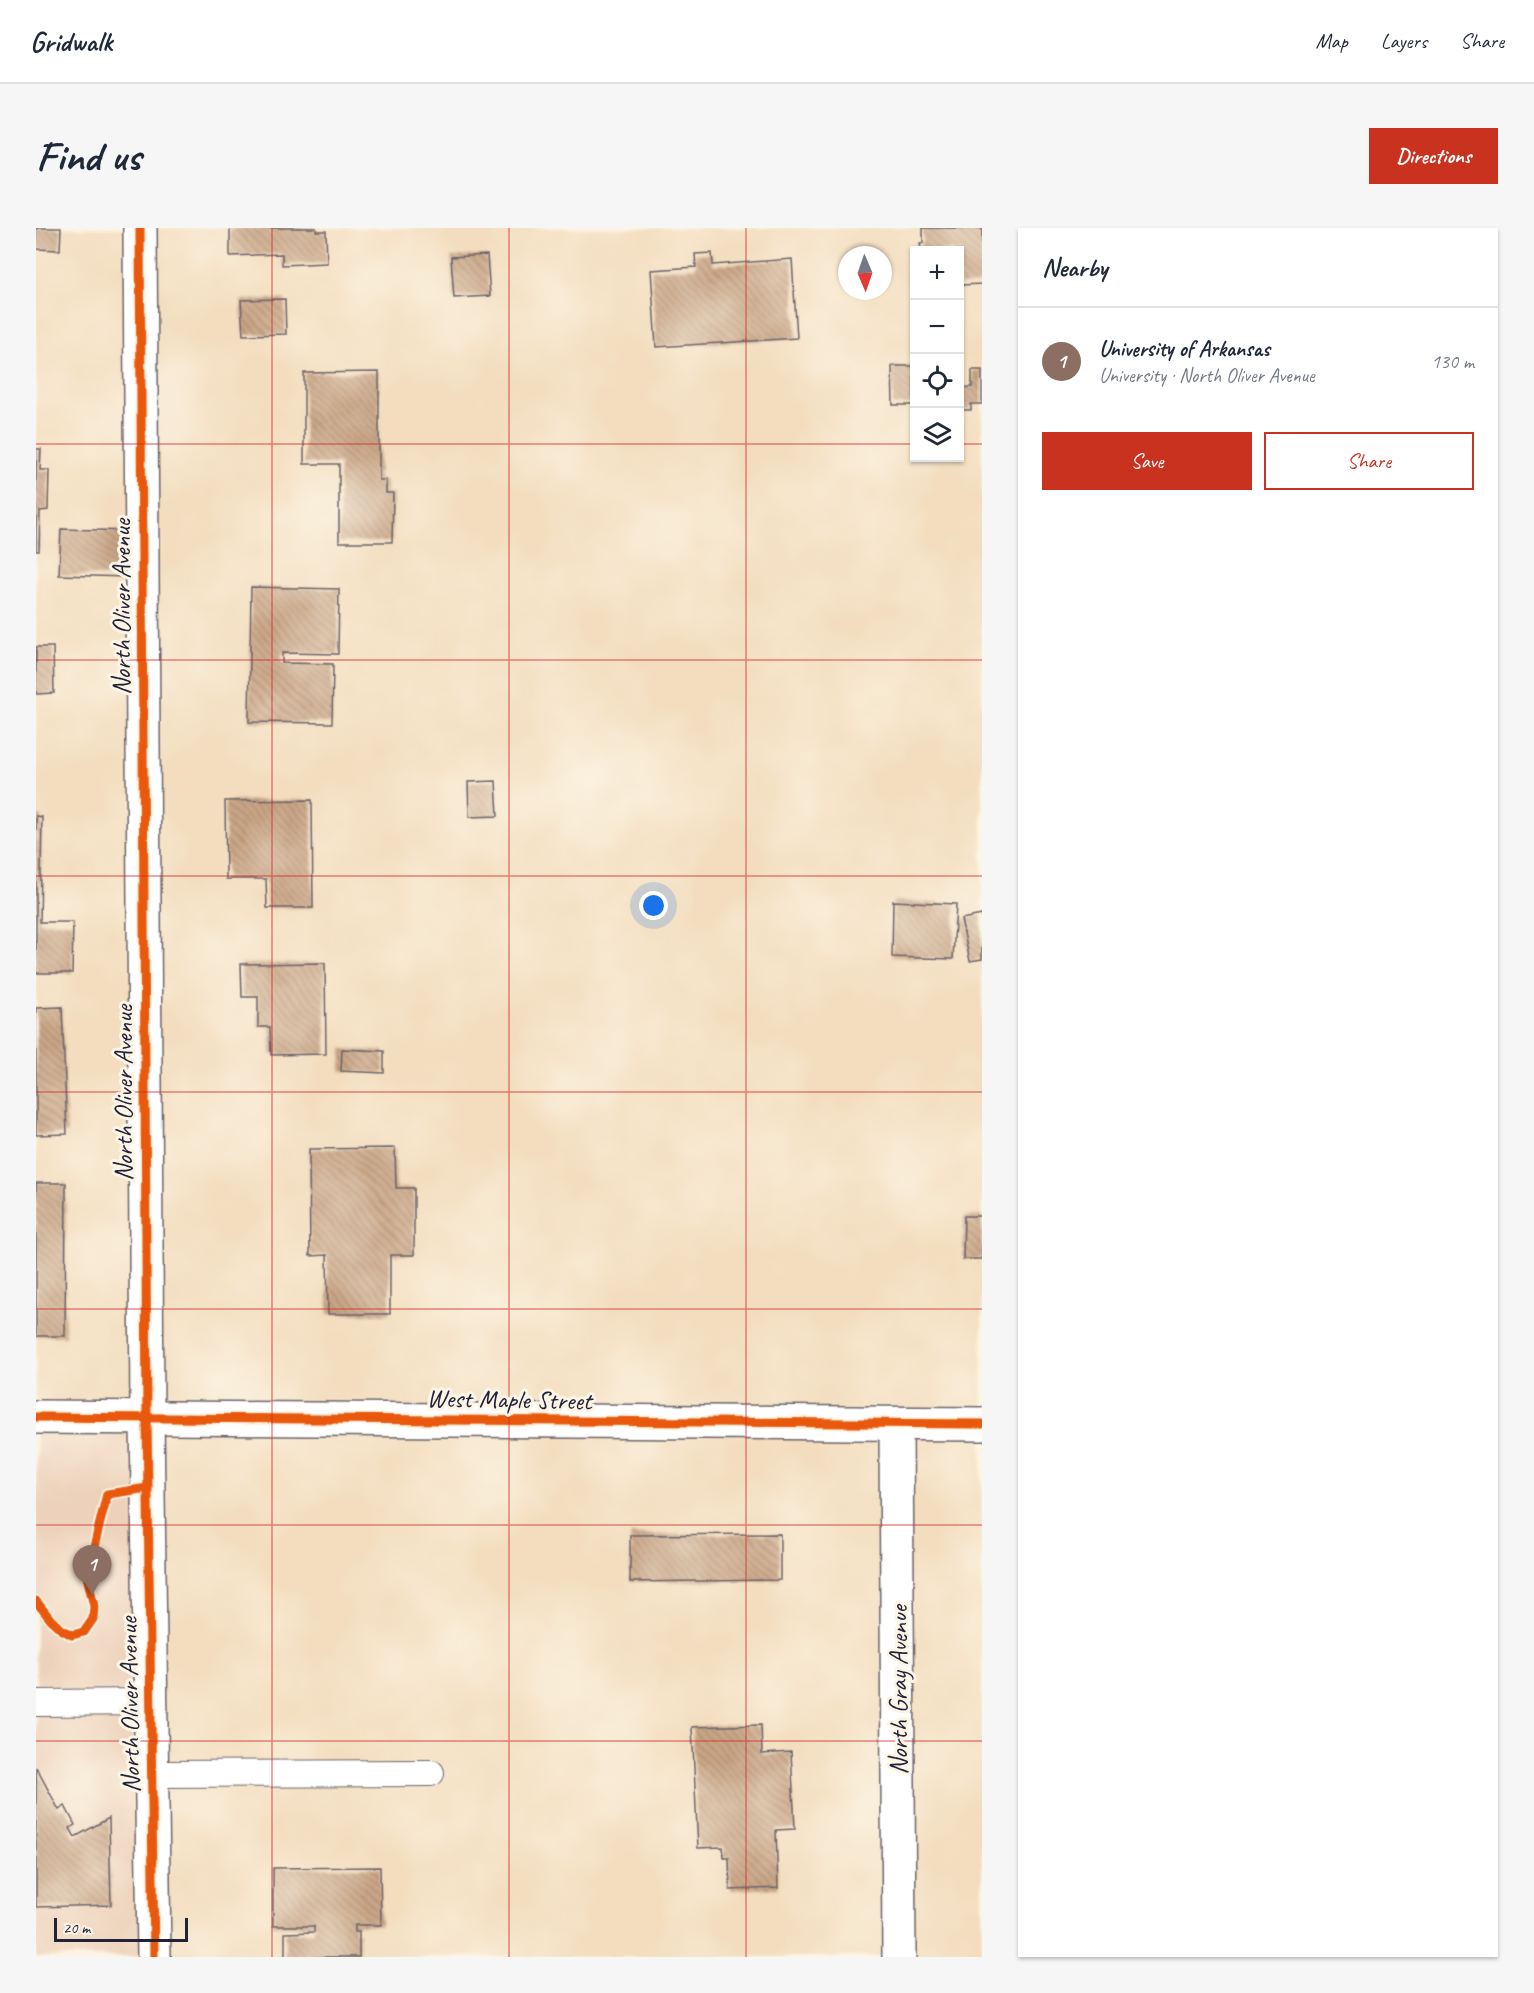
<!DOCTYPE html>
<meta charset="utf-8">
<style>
:root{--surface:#fff;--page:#f6f6f7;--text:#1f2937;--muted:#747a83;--line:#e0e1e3;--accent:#c8321e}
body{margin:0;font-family:Caveat,sans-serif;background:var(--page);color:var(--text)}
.controls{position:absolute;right:18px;top:18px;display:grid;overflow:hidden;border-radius:0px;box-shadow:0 2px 4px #0004}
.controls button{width:54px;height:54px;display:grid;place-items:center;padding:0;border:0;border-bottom:2px solid var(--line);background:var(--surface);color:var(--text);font:30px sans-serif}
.compass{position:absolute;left:802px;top:18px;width:54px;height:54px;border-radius:50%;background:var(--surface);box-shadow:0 2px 4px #0004;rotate:178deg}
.scale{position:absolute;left:18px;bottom:15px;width:134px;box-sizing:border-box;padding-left:6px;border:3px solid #22223b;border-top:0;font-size:16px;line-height:21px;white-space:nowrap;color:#22223b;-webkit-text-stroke:4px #fcf5e5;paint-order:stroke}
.you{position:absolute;left:618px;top:678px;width:21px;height:21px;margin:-15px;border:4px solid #fff;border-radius:50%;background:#1a73e8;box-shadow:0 0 0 9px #1a73e833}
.badge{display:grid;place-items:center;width:39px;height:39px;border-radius:50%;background:var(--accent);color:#fff;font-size:20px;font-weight:700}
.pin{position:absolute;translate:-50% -50px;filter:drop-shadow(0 2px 3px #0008)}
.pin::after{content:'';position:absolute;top:32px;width:21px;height:18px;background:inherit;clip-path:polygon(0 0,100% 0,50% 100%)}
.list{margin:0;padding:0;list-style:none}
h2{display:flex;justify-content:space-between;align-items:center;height:78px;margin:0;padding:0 24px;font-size:26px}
h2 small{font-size:20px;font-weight:400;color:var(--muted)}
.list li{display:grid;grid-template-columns:39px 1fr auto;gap:18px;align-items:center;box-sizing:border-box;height:108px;padding:0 24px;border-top:2px solid var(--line)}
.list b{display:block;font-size:22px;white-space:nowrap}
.list p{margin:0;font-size:20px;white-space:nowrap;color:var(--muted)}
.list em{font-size:20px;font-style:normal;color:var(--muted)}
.actions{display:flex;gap:12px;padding:18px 24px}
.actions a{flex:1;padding:14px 0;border:2px solid var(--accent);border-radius:0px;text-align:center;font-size:21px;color:var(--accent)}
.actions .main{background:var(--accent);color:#fff}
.icon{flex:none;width:33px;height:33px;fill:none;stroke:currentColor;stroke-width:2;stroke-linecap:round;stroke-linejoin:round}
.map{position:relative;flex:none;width:946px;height:1729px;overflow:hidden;border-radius:0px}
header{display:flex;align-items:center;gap:36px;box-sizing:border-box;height:84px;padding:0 30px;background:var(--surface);border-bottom:2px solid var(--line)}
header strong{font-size:28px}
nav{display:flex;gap:33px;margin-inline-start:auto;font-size:21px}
.intro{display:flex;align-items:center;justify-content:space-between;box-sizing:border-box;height:144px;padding:0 36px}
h1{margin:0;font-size:42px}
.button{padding:15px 27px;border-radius:0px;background:var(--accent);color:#fff;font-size:21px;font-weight:700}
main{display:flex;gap:36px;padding:0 36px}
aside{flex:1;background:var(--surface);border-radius:0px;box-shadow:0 2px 4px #0004}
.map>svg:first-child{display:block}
</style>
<header>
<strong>Gridwalk</strong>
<nav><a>Map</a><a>Layers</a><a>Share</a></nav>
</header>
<div class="intro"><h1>Find us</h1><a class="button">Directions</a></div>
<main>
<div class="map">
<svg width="946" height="1729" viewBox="0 0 946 1729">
<defs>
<pattern id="building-back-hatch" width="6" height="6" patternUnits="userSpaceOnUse" patternTransform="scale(1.5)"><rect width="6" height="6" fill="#cba686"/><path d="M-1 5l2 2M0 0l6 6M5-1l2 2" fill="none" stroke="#a4876f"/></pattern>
</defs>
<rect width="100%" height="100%" fill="#fcf5e5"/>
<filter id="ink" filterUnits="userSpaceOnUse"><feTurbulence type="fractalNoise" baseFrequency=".0167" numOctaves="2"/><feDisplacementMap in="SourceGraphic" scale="12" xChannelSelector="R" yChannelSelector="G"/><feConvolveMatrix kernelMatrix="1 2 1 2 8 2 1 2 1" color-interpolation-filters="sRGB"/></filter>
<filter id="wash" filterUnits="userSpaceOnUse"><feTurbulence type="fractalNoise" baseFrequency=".008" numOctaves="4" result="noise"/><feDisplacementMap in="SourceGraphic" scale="24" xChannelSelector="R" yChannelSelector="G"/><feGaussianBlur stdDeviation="1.35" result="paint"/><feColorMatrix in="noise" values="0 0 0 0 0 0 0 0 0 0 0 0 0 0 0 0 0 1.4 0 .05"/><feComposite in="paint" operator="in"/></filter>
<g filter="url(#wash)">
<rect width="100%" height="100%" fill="#f3ddbe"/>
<!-- built -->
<polygon fill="#edd1ba" points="0,1189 111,1189 118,1729 0,1729"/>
<g id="blocks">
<!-- building -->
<g fill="url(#building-back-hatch)">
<polygon points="0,0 25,0 24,22 0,21"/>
<polygon points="194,0 280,0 280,3 290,3 291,35 246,37 246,26 194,28"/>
<polygon points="887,0 946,0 946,56 924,57 924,22 885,22 884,15 887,15"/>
<polygon points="676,25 677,37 756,31 761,110 620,119 615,42 660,39 659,26"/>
<polygon points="451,27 454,68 418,70 415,29"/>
<polygon points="249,71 250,106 207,107 205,72"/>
<polygon points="856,138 878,138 878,177 857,177"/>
<polygon points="936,142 946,142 946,176 935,176 935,182 924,182 924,160 936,159"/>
<polygon points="343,144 343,252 350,252 350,265 357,265 356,314 303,314 303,236 268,236 268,145"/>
<polygon points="0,221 5,221 4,242 13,242 12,282 4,283 3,323 0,323"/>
<polygon points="25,301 91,303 90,349 23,347"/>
<polygon points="215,359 303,361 302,426 246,425 246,435 297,436 296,495 213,494"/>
<polygon points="0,419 17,419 18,465 0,466"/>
<polygon points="460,553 462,588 433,589 432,554"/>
<polygon points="276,572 277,680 231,680 230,651 190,651 189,573"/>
<polygon points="0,588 6,589 4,694 37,694 36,745 0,745"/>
<polygon points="857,673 920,676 917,731 856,729"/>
<polygon points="946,687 946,731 934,733 925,691"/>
<polygon points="289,735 290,826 235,827 234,799 222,799 222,769 206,769 205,736"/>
<polygon points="26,779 31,906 0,907 0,780"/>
<polygon points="306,821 348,823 348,845 305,843"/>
<polygon points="359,920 360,960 378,960 378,1027 354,1027 354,1086 292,1086 291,1027 274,1028 273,921"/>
<polygon points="0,955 30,955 29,1108 0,1108"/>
<polygon points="928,988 946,988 946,1031 927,1031"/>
<polygon points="744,1306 744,1352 594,1354 594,1307"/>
<polygon points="725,1497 726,1526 755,1524 759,1601 740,1602 742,1660 694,1662 693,1630 688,1630 687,1619 662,1620 656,1499"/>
<polygon points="0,1539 23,1582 29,1578 39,1597 34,1600 39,1609 73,1590 75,1677 0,1679"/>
<polygon points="344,1639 345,1697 319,1697 319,1704 323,1704 323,1729 249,1729 249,1705 278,1704 278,1698 237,1698 237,1640"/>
</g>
</g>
</g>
<g filter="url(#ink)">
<use href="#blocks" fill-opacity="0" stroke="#6b6369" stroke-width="1.5"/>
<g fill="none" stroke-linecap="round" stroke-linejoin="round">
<defs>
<g id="lane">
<polyline points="0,1475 114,1474"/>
<polyline points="115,1546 395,1545"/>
</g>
<g id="street">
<polyline points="104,0 111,1189 118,1729"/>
<polyline points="0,1189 946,1196"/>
<polyline points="860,1196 863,1729"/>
</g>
</defs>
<!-- lane casing -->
<use href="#lane" stroke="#6b6369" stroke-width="28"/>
<!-- street casing -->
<use href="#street" stroke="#6b6369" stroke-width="36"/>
<!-- lane -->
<use href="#lane" stroke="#fff" stroke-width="26"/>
<!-- street -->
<use href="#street" stroke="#fff" stroke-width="33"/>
<defs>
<g id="cycleway">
<polyline points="104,0 111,1189 118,1729"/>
<polyline points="0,1189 946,1196"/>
<polyline points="0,1373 15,1392 25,1401 36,1407 48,1404 57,1391 58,1378 51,1348 71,1266 112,1260"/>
</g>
</defs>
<!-- cycleway casing -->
<use href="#cycleway" stroke="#fcf5e5" stroke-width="13"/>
<!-- cycleway -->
<use href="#cycleway" stroke="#e8590c" stroke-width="9"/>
</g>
</g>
<!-- grid -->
<path fill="none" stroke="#d62828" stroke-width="1.5" stroke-opacity="0.55" d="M236 0V1729M473 0V1729M710 0V1729M0 216H878M924 216H946M0 432H946M0 648H946M0 864H946M0 1081H946M0 1297H946M0 1513H946"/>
<g text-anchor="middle" stroke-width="6" stroke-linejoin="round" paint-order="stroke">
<!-- street labels -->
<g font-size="26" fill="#22223b" stroke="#fcf5e5">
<text transform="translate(85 379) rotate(-90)" y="9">North Oliver Avenue</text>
<text transform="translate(87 865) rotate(-90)" y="9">North Oliver Avenue</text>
<text transform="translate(473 1171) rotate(1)" y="9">West Maple Street</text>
<text transform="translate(862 1462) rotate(-90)" y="9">North Gray Avenue</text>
<text transform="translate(93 1477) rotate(-91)" y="9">North Oliver Avenue</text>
</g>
</g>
</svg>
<div class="controls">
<button>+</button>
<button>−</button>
<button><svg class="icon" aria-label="locate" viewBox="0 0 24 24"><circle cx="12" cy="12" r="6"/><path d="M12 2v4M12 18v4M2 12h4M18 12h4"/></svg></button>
<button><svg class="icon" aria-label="layers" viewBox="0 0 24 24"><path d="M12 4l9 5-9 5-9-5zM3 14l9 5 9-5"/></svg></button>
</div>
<svg class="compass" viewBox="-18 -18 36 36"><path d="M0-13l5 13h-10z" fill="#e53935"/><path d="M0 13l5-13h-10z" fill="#747a83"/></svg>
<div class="scale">20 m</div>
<div class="you"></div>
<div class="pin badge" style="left:56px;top:1367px;background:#8d6e63">1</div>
</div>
<aside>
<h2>Nearby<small></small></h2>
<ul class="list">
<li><span class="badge" style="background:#8d6e63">1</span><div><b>University of Arkansas</b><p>University · North Oliver Avenue</p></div><em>130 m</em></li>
</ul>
<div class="actions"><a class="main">Save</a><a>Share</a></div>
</aside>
</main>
